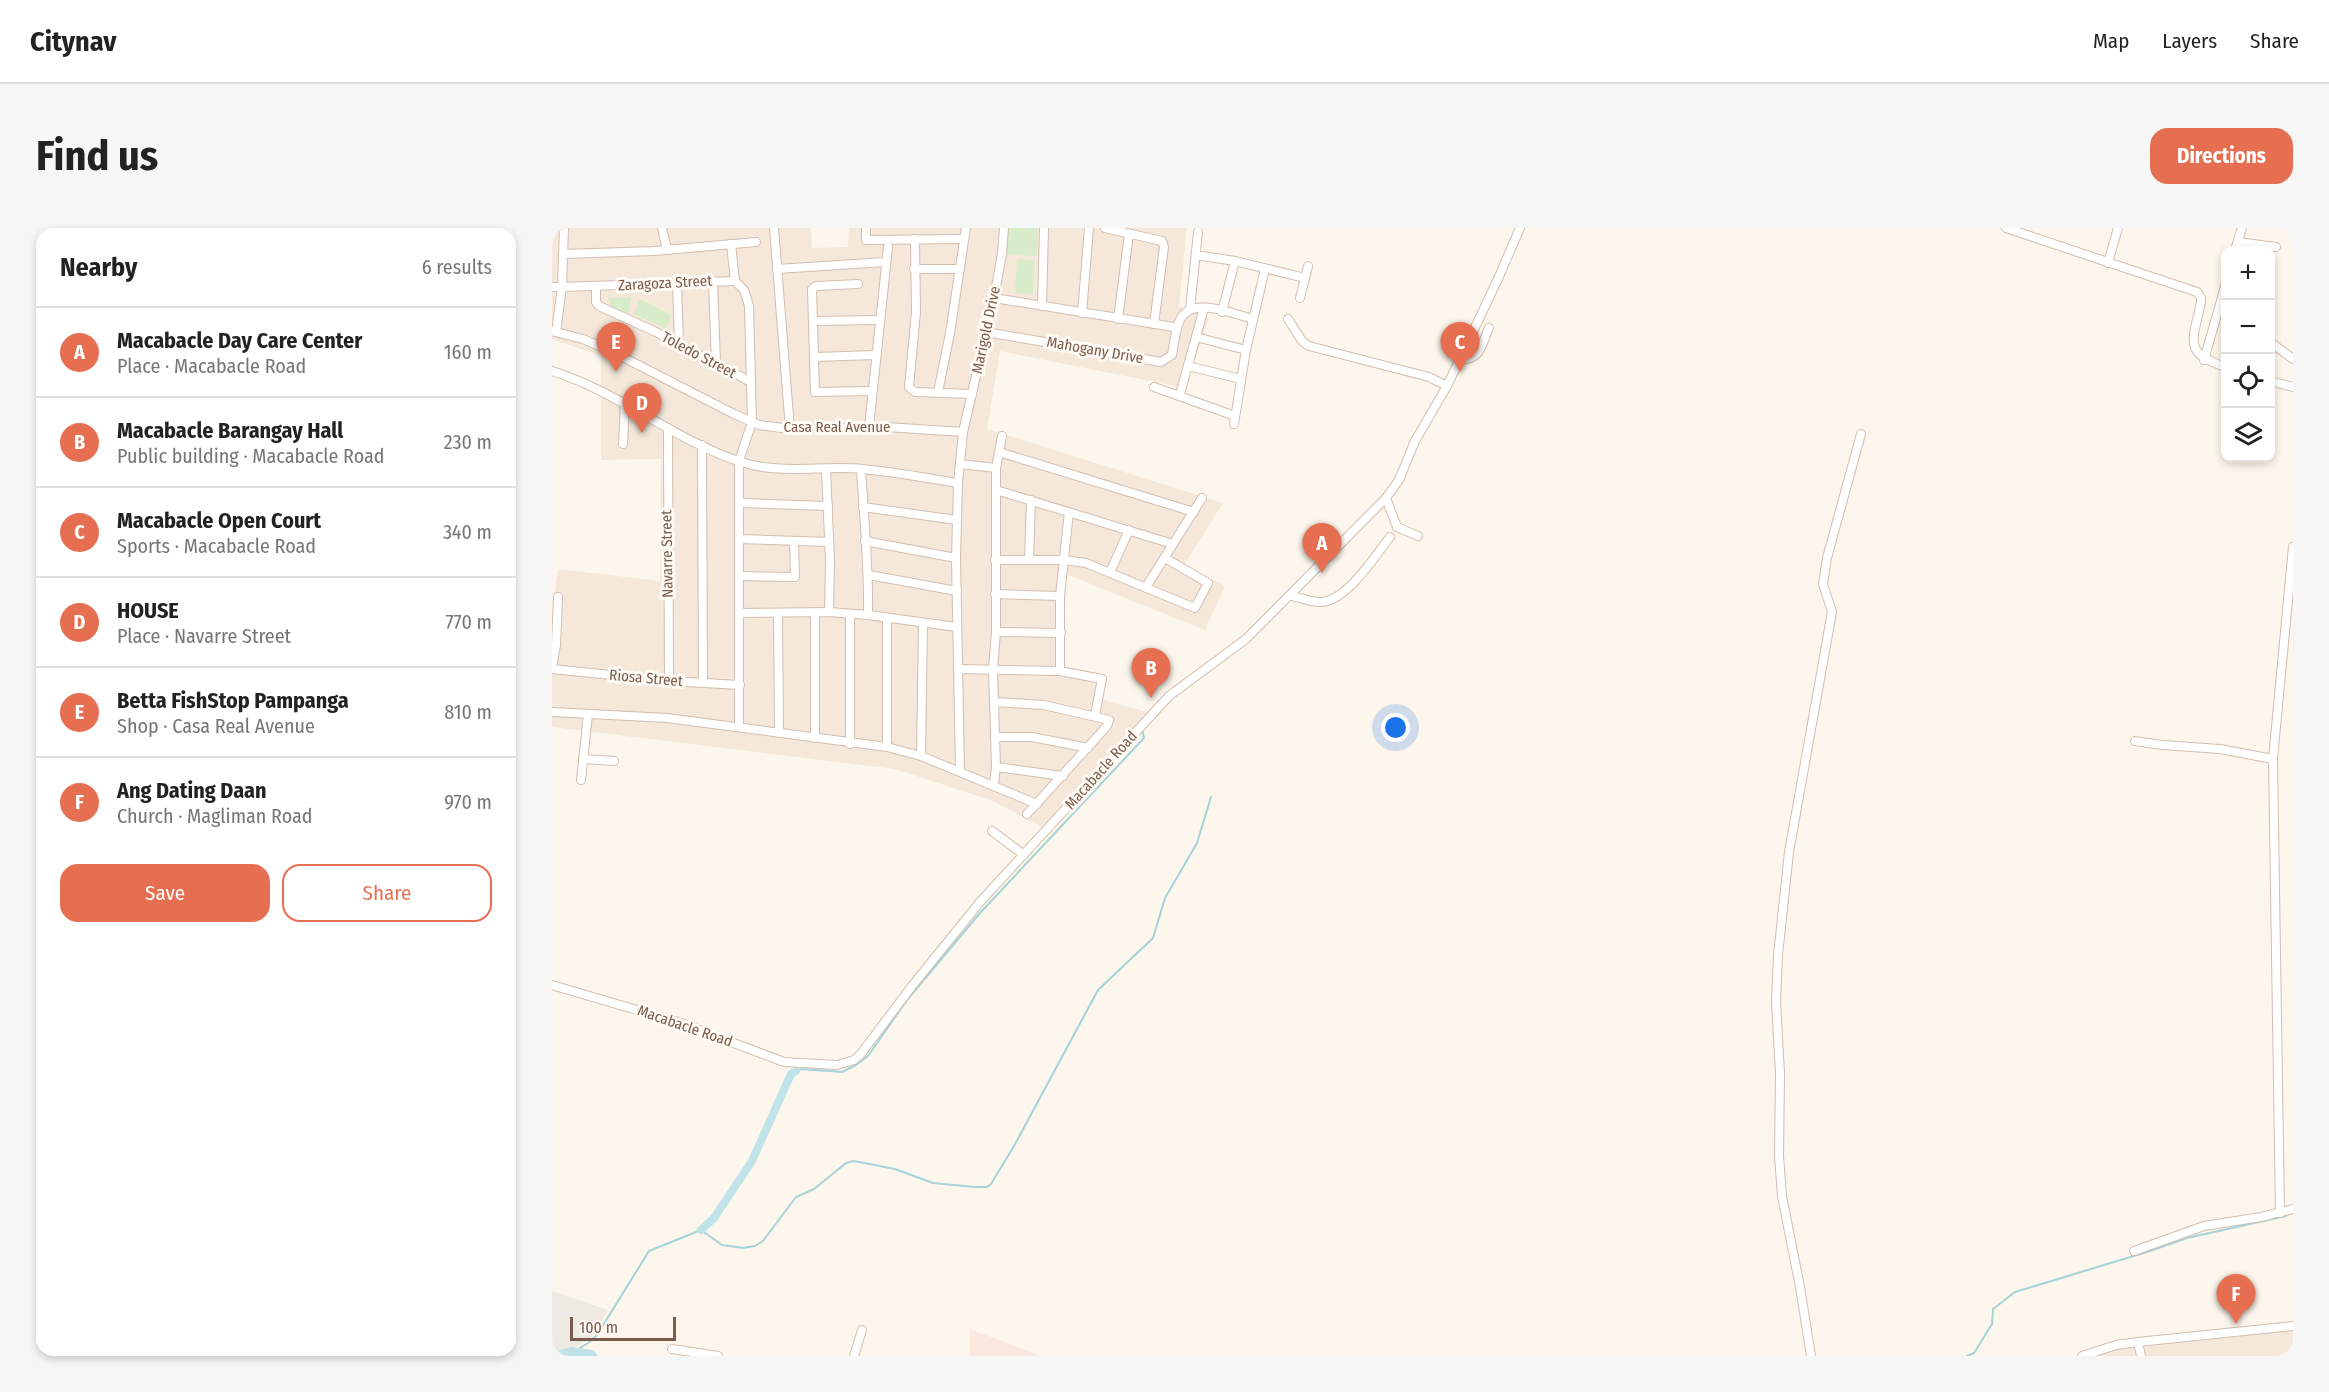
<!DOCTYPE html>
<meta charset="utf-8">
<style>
:root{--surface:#fff;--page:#f6f6f6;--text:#222;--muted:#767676;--line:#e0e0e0;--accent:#e76f51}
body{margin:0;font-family:"Fira Sans Condensed",sans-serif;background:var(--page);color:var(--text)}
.controls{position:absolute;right:18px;top:18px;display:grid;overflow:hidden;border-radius:12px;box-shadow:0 3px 9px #0003}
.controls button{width:54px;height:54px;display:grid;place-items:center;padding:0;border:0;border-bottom:2px solid var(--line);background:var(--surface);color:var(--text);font:30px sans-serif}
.scale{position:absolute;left:18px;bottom:15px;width:106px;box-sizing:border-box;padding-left:6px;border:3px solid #7a5c4d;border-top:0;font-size:16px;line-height:21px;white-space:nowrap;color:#7a5c4d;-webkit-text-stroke:4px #fffaf3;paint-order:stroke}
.you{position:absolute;left:844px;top:500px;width:21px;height:21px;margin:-15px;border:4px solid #fff;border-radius:50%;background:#1a73e8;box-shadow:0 0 0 9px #1a73e833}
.badge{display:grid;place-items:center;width:39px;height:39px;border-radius:50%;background:var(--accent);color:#fff;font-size:20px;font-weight:700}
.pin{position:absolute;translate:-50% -50px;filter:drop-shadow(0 2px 3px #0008)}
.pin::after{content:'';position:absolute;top:32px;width:21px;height:18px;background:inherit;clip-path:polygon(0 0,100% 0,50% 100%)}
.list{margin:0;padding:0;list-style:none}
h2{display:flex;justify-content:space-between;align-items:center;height:78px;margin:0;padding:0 24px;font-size:26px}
h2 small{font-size:20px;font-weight:400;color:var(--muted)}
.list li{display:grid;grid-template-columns:39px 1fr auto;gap:18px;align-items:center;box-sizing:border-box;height:90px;padding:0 24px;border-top:2px solid var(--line)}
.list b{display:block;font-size:22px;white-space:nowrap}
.list p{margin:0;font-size:20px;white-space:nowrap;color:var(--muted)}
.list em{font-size:20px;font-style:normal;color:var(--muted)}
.actions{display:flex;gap:12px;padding:18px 24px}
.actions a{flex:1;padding:14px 0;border:2px solid var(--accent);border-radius:18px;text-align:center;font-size:21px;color:var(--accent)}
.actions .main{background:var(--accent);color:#fff}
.icon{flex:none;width:33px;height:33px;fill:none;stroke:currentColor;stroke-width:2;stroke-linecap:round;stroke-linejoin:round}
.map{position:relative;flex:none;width:1741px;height:1128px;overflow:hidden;border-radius:18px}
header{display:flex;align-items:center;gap:36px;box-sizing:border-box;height:84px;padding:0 30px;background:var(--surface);border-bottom:2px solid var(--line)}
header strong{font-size:28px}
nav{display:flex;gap:33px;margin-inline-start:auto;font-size:21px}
.intro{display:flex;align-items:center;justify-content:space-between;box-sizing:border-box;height:144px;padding:0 36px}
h1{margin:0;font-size:42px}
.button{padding:15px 27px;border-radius:18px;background:var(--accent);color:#fff;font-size:21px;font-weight:700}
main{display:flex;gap:36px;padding:0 36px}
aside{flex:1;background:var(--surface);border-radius:18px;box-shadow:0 3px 9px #0003}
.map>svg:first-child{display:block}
</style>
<header>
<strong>Citynav</strong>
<nav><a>Map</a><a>Layers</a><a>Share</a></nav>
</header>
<div class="intro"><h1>Find us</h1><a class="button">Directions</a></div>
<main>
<aside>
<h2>Nearby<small>6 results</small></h2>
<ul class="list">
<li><span class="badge">A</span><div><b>Macabacle Day Care Center</b><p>Place · Macabacle Road</p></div><em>160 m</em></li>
<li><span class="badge">B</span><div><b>Macabacle Barangay Hall</b><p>Public building · Macabacle Road</p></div><em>230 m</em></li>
<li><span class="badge">C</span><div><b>Macabacle Open Court</b><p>Sports · Macabacle Road</p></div><em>340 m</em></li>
<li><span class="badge">D</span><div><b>HOUSE</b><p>Place · Navarre Street</p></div><em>770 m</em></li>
<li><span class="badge">E</span><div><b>Betta FishStop Pampanga</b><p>Shop · Casa Real Avenue</p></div><em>810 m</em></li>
<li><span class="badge">F</span><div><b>Ang Dating Daan</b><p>Church · Magliman Road</p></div><em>970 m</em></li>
</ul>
<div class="actions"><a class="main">Save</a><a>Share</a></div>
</aside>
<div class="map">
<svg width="1741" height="1128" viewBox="0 0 1741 1128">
<rect width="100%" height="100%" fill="#fdf6ec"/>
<!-- residential -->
<g fill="#f5e8da">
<polygon points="0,0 259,0 260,20 296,19 297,0 635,0 627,78 657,90 633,160 448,123 435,201 671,275 632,337 673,358 653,402 514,346 512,438 553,447 548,471 595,484 489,599 441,573 343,541 0,499 0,384 6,341 108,353 109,231 49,232 49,128 0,111"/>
<polygon points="1741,1101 1741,1128 1540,1128 1594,1115"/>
</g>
<!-- commercial -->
<polygon fill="#fde8e0" points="418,1101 473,1122 489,1128 418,1128"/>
<!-- industrial -->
<polygon fill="#efe9e4" points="0,1063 56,1082 38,1111 25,1118 0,1124"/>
<!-- green -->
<g fill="#d8ecc9">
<polygon points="455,0 486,0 485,28 454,27"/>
<polygon points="465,31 482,32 481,66 463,65"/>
<polygon points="79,69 77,86 60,78 56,70"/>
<polygon points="88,71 119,87 114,101 82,86"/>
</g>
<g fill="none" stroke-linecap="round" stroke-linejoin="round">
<!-- stream -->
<g stroke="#a5d3da" stroke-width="2">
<polyline points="244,843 250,841 290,844 304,837 316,828 355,772 428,685 592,510 590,501"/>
<polyline points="184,954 200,933"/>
<polyline points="20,1125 36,1115 45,1107 97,1023 149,1002 170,1017 191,1020 203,1018 211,1013 244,969 262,961 294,935 302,933 343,941 381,955 423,959 435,959 439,956 462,918 546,762 601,710 613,670 645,615 659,569"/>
<polyline points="1415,1128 1422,1125 1440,1096 1441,1081 1463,1064 1595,1024 1635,1010 1734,988"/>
</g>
<!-- canal -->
<polyline stroke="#bfe3e8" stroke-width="8" points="149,1002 162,990 200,933 239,846 244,843"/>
<!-- river -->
<polyline stroke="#bfe3e8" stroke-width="12" points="8,1128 20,1125 39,1128"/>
<defs>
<g id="minor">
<polyline points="110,0 115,21"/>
<polyline points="222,0 238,201"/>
<polyline points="314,0 314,12 411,11"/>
<polyline points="553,0 610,13 612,19 602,96"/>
<path d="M1454 0 1645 64 1649 70V74C1641 113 1630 125 1674 139"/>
<polyline points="363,11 364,84 357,159 363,164 420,166"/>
<polyline points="1686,14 1724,19"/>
<polyline points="179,16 183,53 192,62 197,78 200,194 187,233 187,499"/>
<polyline points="1683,22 1690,0"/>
<polyline points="11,26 102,23 204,14"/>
<polyline points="644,27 683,33 753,50"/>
<polyline points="1556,35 1566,0"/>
<polyline points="225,41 333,34"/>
<polyline points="362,41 408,41"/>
<polyline points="161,53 164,136"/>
<polyline points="125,55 127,116"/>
<polyline points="306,56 264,58 260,61 263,164 320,163"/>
<polyline points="0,59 10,59 12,0"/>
<polyline points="44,59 44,74 47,78 104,104 199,154"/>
<polyline points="442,70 622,99"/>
<polyline points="748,70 756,38"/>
<polyline points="490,78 492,0"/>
<polyline points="638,81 646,4"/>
<polyline points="670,84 683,33"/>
<polyline points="530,85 537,0"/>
<polyline points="566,91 577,6"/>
<polyline points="736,91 750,113 757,118 877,149 895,158"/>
<polyline points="261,93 328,92"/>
<polyline points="0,103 31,111 57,122 182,186 207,197 238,201 334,199 411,204"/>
<polyline points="4,104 10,59 183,53"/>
<path d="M434 104 609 134 620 127C622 116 623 104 627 94 638 66 681 86 701 91"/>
<polyline points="644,109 694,122"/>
<polyline points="1718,114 1741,131"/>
<polyline points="263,129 323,127"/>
<path d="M907 131C929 133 929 117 937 100"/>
<polyline points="1652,132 1674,55"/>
<polyline points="636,138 689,151"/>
<path d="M0 143C67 164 122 212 189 234 229 247 270 237 311 241 343 244 374 250 406 255"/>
<polyline points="1718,153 1741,159"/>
<polyline points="602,159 683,188"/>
<polyline points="386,164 398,105 414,0"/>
<polyline points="628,166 652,80"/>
<polyline points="682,196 694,122 713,41"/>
<polyline points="317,199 336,19"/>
<polyline points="116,200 117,453"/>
<polyline points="71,216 73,176"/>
<polyline points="150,217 151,455"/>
<polyline points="447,224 642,284"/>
<polyline points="408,236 444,240 444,404 441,441 444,539 442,556"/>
<polyline points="444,240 450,208"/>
<polyline points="274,241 278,332 277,384"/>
<path d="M309 241C312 289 317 338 316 387"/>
<polyline points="444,262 621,316"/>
<polyline points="834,270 845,299 866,308"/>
<polyline points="187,275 276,278"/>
<polyline points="311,279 405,292"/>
<polyline points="187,311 277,314"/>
<polyline points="313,313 404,330"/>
<polyline points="477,331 479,272"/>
<polyline points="443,332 512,332 534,335 643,380 656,355 613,330"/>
<polyline points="558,344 577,302"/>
<polyline points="317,347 405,363"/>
<polyline points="187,348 243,349 242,313"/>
<polyline points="594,359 650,270"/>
<polyline points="443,366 508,368"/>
<path d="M739 368C748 369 758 374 767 374 794 375 822 329 838 309"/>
<polyline points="187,385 277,384 316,387 405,399"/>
<polyline points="226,385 227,505"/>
<polyline points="298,386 298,516"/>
<polyline points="444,404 509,405"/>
<polyline points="0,440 4,417 6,369"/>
<polyline points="0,441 117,453 188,457"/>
<polyline points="406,441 508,443 550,451 543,487"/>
<polyline points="508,443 508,368 517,284"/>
<polyline points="443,474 492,477 557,492 555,498 475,586"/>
<polyline points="0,484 115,490 335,519 369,528 485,576"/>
<polyline points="443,509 480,509 536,520"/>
<polyline points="263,510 263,385"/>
<polyline points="1583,513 1610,517 1668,521 1721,531"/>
<polyline points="335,519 335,390"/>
<polyline points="369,528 371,395"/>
<polyline points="31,531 62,533"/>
<polyline points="444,539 511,548"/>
<polyline points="408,543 404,330 406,255 411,204 442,70 450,26 452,0"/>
<polyline points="29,552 36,486"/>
<polyline points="440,603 472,627"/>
<polyline points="0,757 129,795 232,834 285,837 302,832 308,827 360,758 428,674 617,468 694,411 834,270 847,252 863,213 895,158 946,51 968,0"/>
<polyline points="1728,985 1721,531 1741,319"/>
<polyline points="1582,1023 1652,998 1709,989 1741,981"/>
<polyline points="1586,1114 1589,1128"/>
<polyline points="120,1121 166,1128"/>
<polyline points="302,1128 310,1102"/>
<polyline points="1259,1128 1248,1059 1230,968 1227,928 1228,845 1224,774 1226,727 1237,624 1280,384 1271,356 1275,330 1309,206"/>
<polyline points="1530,1128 1564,1117 1586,1114 1741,1098"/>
</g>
</defs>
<!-- minor casing -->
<use href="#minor" stroke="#d1beb0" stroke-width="10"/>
<!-- minor -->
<use href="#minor" stroke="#fff" stroke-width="8"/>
</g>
<g text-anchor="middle" stroke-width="6" stroke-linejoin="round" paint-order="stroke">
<!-- street labels -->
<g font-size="15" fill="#7a5c4d" stroke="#fffaf3">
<text transform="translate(113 55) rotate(-3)" y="5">Zaragoza Street</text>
<text transform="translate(434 102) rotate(-78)" y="5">Marigold Drive</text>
<text transform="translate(543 122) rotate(10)" y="5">Mahogany Drive</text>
<text transform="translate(147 127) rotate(28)" y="5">Toledo Street</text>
<text x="285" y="204">Casa Real Avenue</text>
<text transform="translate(115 326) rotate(-91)" y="5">Navarre Street</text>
<text transform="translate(94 450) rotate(5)" y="5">Riosa Street</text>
<text transform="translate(549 542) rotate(-48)" y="5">Macabacle Road</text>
<text transform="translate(133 798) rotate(19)" y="5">Macabacle Road</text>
</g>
</g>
</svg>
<div class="controls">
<button>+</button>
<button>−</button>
<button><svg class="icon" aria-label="locate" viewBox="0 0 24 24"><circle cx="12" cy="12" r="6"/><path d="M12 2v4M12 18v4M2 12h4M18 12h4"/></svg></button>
<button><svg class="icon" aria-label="layers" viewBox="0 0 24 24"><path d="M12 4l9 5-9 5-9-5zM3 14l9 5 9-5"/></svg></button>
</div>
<div class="scale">100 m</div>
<div class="you"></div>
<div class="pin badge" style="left:770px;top:345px">A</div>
<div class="pin badge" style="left:599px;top:470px">B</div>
<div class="pin badge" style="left:908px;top:144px">C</div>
<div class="pin badge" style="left:90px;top:205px">D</div>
<div class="pin badge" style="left:64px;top:144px">E</div>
<div class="pin badge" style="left:1684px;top:1096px">F</div>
</div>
</main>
